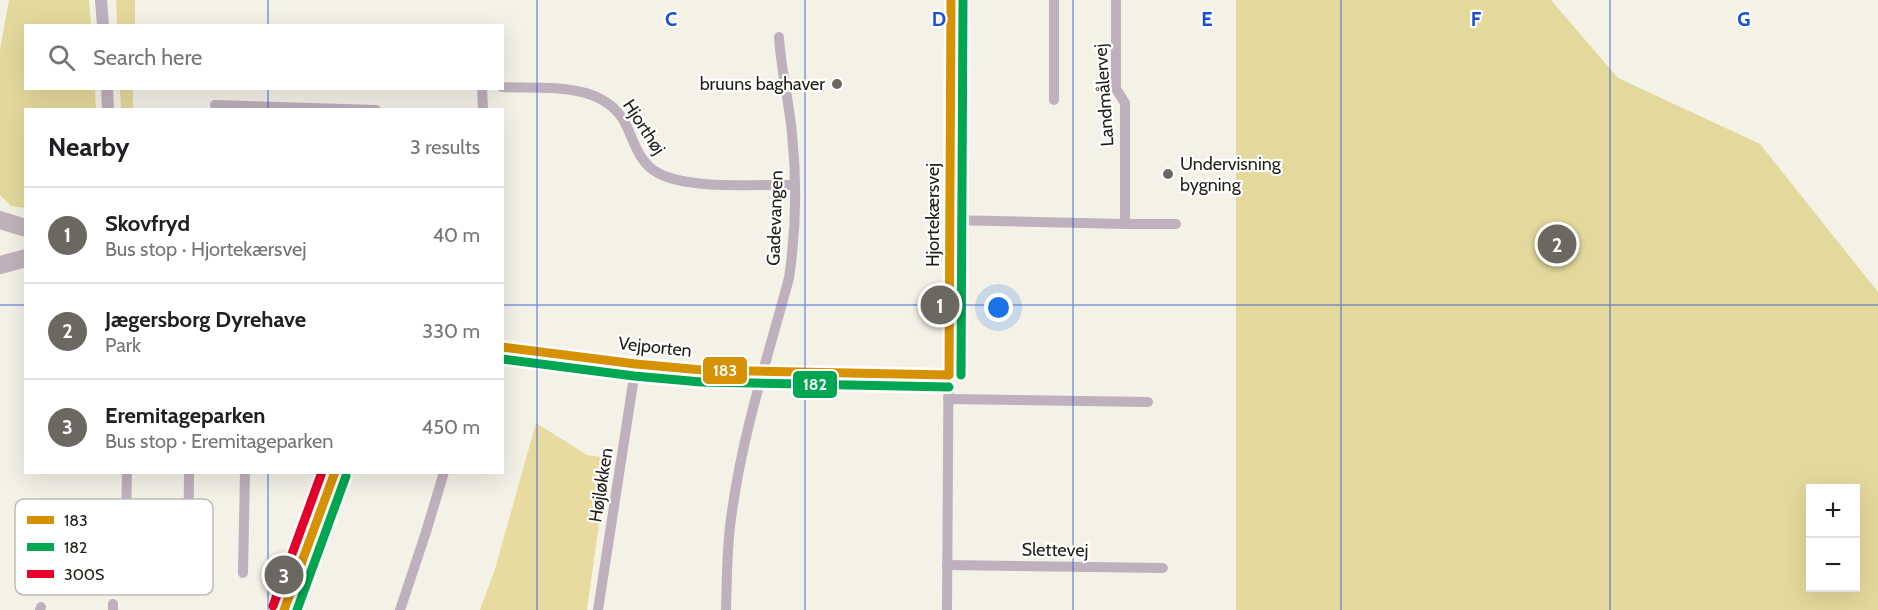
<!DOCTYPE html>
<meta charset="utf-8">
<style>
:root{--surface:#fff;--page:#f6f6f6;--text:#202124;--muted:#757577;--line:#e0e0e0;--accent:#6a6860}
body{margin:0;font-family:Cabin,sans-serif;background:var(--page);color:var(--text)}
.controls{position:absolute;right:18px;bottom:18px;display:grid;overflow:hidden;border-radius:0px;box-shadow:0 6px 24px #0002}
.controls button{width:54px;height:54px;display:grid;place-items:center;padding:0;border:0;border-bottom:2px solid var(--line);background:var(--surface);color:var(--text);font:30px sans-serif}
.you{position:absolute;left:999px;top:308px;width:21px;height:21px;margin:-15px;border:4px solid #fff;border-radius:50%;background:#1a73e8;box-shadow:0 0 0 9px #1a73e833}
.badge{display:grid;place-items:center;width:39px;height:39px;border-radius:50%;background:var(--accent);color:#fff;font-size:20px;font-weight:700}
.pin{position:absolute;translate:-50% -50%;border:3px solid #fff;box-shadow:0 2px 6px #0006}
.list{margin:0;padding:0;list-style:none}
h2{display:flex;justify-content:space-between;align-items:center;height:78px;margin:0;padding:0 24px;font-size:26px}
h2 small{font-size:20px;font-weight:400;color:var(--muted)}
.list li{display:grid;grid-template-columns:39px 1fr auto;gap:18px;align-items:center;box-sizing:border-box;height:96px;padding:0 24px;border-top:2px solid var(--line)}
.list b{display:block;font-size:22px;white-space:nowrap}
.list p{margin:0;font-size:20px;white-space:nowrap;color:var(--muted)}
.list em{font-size:20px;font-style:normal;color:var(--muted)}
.icon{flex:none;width:33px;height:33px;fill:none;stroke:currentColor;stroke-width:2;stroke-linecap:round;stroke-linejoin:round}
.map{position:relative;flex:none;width:1878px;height:610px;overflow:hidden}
.search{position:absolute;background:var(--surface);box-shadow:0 6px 24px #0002;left:24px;top:24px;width:480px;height:66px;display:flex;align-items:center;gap:15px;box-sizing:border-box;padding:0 21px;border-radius:0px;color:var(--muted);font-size:22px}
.panel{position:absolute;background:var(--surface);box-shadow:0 6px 24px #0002;left:24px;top:108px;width:480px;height:366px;border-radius:0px}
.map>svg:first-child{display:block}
</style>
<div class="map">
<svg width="1878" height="610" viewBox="0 0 1878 610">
<rect width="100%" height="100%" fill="#f4f2e7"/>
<!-- green -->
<g fill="#e7dba0">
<polygon points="536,423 587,455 608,458 587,610 480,610 495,569"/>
<polygon points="319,473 327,473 292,566 285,564"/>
</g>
<!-- forest -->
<g fill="#e4d99c" fill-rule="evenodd">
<polygon points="9,0 89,0 91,25 26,26 26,88 95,89 96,109 26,110 25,208 11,206 0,195 0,49"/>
<polygon points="116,0 135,0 135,25 117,25"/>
<path d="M1236 0H1551L1618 78 1760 144 1878 292V610H1236ZM1856 488V588H1810V488Z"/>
<polygon points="120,89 133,89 133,109 121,109"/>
</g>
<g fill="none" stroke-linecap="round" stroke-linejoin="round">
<!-- minor -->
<g stroke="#beb0bc" stroke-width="10">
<polyline points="1054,0 1054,100"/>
<path d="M502 87C546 89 608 80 628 129 635 146 641 164 658 173 689 190 759 184 795 185"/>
<polyline points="482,88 483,110"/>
<polyline points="215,105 376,110"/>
<polyline points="949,220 1125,224 1125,103 1116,89 1116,0"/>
<polyline points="1125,224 1176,224"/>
<polyline points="502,347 636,364 702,370 949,375"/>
<polyline points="948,399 1148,402"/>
<polyline points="947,565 1163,568"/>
<polyline points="125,568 127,472"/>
<polyline points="243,573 245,472"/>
<polyline points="188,574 189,472"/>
<polyline points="40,610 41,607"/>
<polyline points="113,610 113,604"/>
<polyline points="284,610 335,472"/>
<polyline points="400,610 426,532 444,472"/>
<polyline points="598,610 636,364"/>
<path d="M726 610C727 575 727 540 733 505 744 428 769 353 789 278 796 231 797 181 792 134 789 101 781 70 779 37"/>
<polyline points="947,610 951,0"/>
</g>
<!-- tertiary -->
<g stroke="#beb0bc" stroke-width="12">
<polyline points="101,0 103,26"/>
<polyline points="107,88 108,110"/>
</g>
<!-- motorway -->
<g stroke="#c1b2bb" stroke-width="18">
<polyline points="0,220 26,228"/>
<polyline points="0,265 26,258"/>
</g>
<defs>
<g id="bus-1">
<polyline points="502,347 636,364 702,370 949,375"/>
<polyline points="949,375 951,0"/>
<polyline points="284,610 335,472"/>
</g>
<g id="bus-2">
<polyline points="502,359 634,376 701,382 949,387"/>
<polyline points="961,375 963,0"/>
<polyline points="297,610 346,476"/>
</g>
<polyline id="bus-3" points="273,606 322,472"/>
</defs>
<!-- bus-1 casing -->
<use href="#bus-1" stroke="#fff" stroke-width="14"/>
<!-- bus-2 casing -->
<use href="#bus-2" stroke="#fff" stroke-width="14"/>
<!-- bus-3 casing -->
<use href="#bus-3" stroke="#fff" stroke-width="14"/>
<!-- bus-1 -->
<use href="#bus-1" stroke="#d79203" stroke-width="9"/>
<!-- bus-2 -->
<use href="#bus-2" stroke="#00a651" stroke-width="9"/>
<!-- bus-3 -->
<use href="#bus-3" stroke="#e4002b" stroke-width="9"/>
</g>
<!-- grid -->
<path fill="none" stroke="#1d4ed8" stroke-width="1.5" stroke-opacity="0.55" d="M268 0V26M537 0V610M805 0V610M1073 0V610M1341 0V610M1610 0V610M268 88V110M0 305H26M502 305H1878M268 472V610"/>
<!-- markers -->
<g fill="#6a6860" stroke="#fff" stroke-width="2">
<circle cx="837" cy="84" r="6"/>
<circle cx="1168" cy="174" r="6"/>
</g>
<g text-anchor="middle" stroke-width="4.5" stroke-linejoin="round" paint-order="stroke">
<!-- poi labels -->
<g font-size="18" fill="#1f1e17" stroke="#fff" text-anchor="end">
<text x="825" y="90">bruuns baghaver</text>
<text x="1180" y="170" text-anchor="start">Undervisning<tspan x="1180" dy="21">bygning</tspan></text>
</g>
<!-- street labels -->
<g font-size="18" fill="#1f1e17" stroke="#fff">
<text transform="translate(1104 95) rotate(-94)" y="6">Landmålervej</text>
<text transform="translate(644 127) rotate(57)" y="6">Hjorthøj</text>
<text transform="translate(933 215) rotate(-90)" y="6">Hjortekærsvej</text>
<text transform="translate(775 218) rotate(-88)" y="6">Gadevangen</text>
<text transform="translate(655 347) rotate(6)" y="6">Vejporten</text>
<text transform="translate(601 485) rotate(-81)" y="6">Højløkken</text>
<text transform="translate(1055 550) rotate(1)" y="6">Slettevej</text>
</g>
</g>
<!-- legend -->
<rect x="15" y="499" width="198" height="96" rx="9" fill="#fff" stroke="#bcbcb9" stroke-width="1.5"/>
<rect x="27" y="516" width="27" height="8" fill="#d79203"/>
<rect x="27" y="543" width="27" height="8" fill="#00a651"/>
<rect x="27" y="570" width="27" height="8" fill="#e4002b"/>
<g font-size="16" fill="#1f1e17">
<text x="64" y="526">183</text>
<text x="64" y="553">182</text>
<text x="64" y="580">300S</text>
</g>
<g font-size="20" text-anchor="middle" font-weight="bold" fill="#1d4ed8" stroke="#fff" stroke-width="4.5" stroke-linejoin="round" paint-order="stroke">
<text x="671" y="26">C</text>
<text x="939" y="26">D</text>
<text x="1207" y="26">E</text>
<text x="1476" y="26">F</text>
<text x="1744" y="26">G</text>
</g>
<g stroke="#fff" stroke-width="2">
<rect x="702" y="356" width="46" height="29" rx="6" fill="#d79203"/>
<rect x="792" y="370" width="46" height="29" rx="6" fill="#00a651"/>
</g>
<g font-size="16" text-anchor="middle" font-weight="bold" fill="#fff">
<text x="725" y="376">183</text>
<text x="815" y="390">182</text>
</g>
</svg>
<div class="controls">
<button>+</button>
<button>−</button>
</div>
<div class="you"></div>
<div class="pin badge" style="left:940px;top:305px">1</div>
<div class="pin badge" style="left:1557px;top:244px">2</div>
<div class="pin badge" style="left:284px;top:575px">3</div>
<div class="search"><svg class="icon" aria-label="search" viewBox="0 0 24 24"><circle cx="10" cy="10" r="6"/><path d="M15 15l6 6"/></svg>Search here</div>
<section class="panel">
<h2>Nearby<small>3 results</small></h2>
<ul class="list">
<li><span class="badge">1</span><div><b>Skovfryd</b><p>Bus stop · Hjortekærsvej</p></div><em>40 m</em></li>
<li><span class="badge">2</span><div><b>Jægersborg Dyrehave</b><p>Park</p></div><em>330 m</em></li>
<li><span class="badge">3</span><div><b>Eremitageparken</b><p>Bus stop · Eremitageparken</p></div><em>450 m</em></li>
</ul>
</section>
</div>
